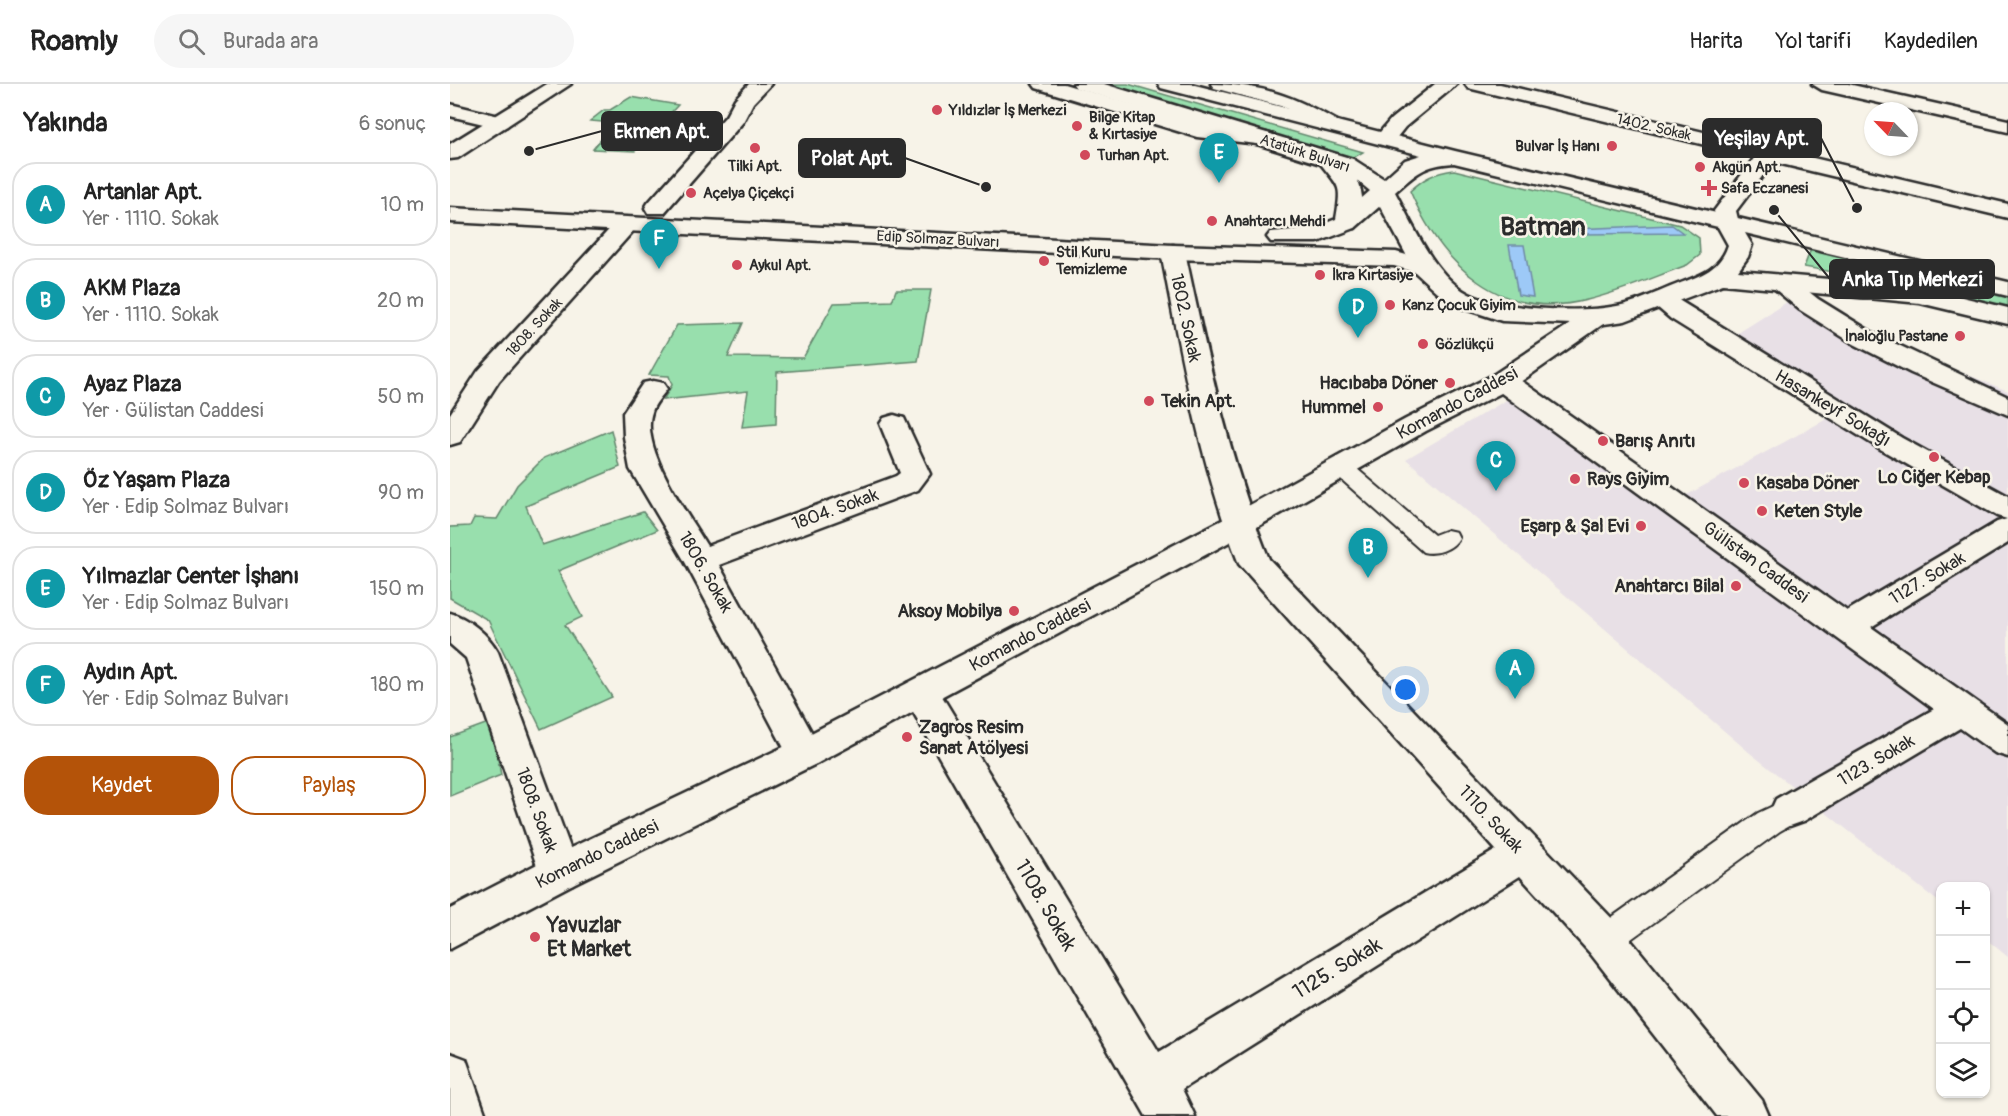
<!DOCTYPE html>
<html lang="tr">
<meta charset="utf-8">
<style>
:root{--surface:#fff;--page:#f6f6f6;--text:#222;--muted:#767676;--line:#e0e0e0;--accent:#b45309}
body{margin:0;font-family:Pangolin,sans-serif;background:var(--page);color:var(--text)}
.controls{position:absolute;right:18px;bottom:18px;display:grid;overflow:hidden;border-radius:12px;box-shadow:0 2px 4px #0004}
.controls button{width:54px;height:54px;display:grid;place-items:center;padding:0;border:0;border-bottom:2px solid var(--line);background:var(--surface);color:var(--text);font:30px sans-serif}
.compass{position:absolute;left:1414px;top:18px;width:54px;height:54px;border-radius:50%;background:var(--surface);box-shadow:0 2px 4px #0004;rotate:295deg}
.you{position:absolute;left:956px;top:606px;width:21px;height:21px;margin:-15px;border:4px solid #fff;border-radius:50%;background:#1a73e8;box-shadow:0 0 0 9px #1a73e833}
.badge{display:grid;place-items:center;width:39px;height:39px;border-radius:50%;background:var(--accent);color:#fff;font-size:20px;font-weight:700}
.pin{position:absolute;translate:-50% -50px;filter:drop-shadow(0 2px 3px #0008)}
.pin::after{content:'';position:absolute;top:32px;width:21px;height:18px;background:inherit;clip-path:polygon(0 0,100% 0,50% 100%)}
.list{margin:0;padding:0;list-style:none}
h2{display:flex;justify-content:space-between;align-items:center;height:78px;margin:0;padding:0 24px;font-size:26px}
h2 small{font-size:20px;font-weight:400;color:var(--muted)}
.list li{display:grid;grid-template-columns:39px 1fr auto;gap:18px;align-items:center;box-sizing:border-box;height:84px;margin:0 12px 12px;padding:0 12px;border:2px solid var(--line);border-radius:24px}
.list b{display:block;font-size:22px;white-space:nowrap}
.list p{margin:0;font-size:20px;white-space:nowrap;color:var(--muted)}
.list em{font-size:20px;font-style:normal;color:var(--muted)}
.actions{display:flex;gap:12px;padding:18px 24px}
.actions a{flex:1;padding:14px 0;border:2px solid var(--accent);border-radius:24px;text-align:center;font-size:21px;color:var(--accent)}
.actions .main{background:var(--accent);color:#fff}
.icon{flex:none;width:33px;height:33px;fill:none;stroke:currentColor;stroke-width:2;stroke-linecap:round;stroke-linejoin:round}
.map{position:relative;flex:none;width:1558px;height:1032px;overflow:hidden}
header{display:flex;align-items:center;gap:36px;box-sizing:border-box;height:84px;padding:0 30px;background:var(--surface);border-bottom:2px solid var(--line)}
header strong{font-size:28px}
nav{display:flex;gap:33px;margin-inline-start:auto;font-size:21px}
.search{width:420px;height:54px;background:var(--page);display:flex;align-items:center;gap:15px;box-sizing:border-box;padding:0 21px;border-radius:33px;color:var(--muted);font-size:22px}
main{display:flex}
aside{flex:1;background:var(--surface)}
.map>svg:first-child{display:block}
</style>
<header>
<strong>Roamly</strong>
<div class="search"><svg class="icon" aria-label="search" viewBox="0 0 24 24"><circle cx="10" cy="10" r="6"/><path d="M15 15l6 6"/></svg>Burada ara</div>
<nav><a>Harita</a><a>Yol tarifi</a><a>Kaydedilen</a></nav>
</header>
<main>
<aside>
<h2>Yakında<small>6 sonuç</small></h2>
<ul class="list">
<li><span class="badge" style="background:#0f9aa8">A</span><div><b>Artanlar Apt.</b><p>Yer · 1110. Sokak</p></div><em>10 m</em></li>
<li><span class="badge" style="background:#0f9aa8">B</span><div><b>AKM Plaza</b><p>Yer · 1110. Sokak</p></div><em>20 m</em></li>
<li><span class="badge" style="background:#0f9aa8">C</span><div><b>Ayaz Plaza</b><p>Yer · Gülistan Caddesi</p></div><em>50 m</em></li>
<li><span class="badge" style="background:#0f9aa8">D</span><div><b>Öz Yaşam Plaza</b><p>Yer · Edip Solmaz Bulvarı</p></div><em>90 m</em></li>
<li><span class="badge" style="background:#0f9aa8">E</span><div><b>Yılmazlar Center İşhanı</b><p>Yer · Edip Solmaz Bulvarı</p></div><em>150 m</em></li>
<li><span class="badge" style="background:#0f9aa8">F</span><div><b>Aydın Apt.</b><p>Yer · Edip Solmaz Bulvarı</p></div><em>180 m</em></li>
</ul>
<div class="actions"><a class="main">Kaydet</a><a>Paylaş</a></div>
</aside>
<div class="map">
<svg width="1558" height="1032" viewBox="0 0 1558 1032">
<rect width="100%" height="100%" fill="#f7f3e8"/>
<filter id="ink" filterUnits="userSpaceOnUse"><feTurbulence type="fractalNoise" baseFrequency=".0167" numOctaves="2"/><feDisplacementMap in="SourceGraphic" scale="12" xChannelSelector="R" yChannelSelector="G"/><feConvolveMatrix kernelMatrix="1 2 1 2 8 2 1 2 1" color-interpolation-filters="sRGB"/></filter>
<g filter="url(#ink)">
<!-- built -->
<polygon fill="#e8e0e6" points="1337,218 1558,307 1558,873 1536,855 1536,802 1490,802 1490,819 1300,669 956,375 1058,315 1235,412 1386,330 1266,263"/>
<!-- green -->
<g fill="#98dfad" stroke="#62856c" stroke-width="1.5">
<polygon points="649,0 678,0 913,68 903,74"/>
<polygon points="181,13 228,21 185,67 143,65 164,39 140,37 154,26 160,26"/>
<path d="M1004 86 1230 141 1249 154 1250 171 1237 181C1204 193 1171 208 1137 216 1050 238 992 181 960 107 974 94 984 89 1004 86Z"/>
<polygon points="1361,165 1558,213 1558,224 1482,205 1354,183"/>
<polygon points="446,206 481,206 468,277 327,288 326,340 292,343 298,307 213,316 222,301 219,292 199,291 227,241 293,239 278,273 353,274 384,219 442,217"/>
<polygon points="161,346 170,383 76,422 92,461 193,428 207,446 108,487 132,533 115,541 162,613 91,645 38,536 0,514 0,443 20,442 24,434 47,435 67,401 94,374"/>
<polygon points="41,638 51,691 0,712 0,653"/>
</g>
<!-- water -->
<g fill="#9dc9f7" stroke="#6f8aa5" stroke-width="1.5">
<polygon points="1222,141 1233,149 1133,150 1124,145"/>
<polygon points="1059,161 1074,161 1083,213 1068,211"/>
</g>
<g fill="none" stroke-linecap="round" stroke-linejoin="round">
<defs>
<g id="lane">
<path d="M891 376 899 378 984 451 997 446 1006 448 1009 454C1002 466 986 471 973 468L883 388 880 383 883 378Z"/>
<polygon points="1340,714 1351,717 1355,726 1351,735 1330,747 1166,866 1155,870 1144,866 1139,856 1144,846 1308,729"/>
</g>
<g id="street">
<polygon points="299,0 321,0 303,19 293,38 214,129 198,129 195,124 198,119 276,32 285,15"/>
<polygon points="1015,0 1050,0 1558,120 1558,134 1323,78 1286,127 1289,139 1285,144 1269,144 1264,127 1305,73 1018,4"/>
<polygon points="1362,0 1398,0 1558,36 1558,48 1372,6"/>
<polygon points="0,20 57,34 60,38 57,42 50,44 0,32"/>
<polygon points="176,134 184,136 188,141 184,146 49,297 10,358 0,361 0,330 28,287 168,136"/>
<path d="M723 161 731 163 735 168C757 271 779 377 819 475L1170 843 1312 1016 1319 1032H1267L1140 869 1070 792 732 1005 745 1032H696L458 619 453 609 458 599 471 596 484 599 709 968 1046 766 789 480C750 380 731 273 711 168L715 163Z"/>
<polygon points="1213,209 1222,212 1452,354 1558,412 1558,459 1421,543 1558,640 1558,673 1545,669 1510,644 1354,737 1340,742 1326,737 1321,726 1326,715 1484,625 1043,303 1039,297 1043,291 1053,289 1063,291 1397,527 1547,438 1557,435 1547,432 1432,366 1221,235 1200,217 1204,212"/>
<path d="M203 297 213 299 217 305C212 312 204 320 202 328 189 364 239 432 257 462L446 392 450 389 430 340 434 334 444 331 454 334 480 390 468 406 269 481 373 669 368 679 355 684 342 679 234 476 180 385 174 353 173 329 193 299Z"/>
<path d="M0 529C18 534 39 551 48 568L129 788 123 800 109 805 95 800 89 788 16 574 0 560Z"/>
</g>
<g id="secondary">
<polygon points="97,0 121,0 8,74 0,75 0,60"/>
<polygon points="583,0 614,0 756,43 816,49 823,51 827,55 823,59 816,61 747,53 586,4"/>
<path d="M761 0C813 0 845 13 889 38L892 42 889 46H875L834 23 764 4Z"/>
<polygon points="985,0 1007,0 955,43 943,58 929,58 925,54 941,35"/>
<path d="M879 70C908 77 922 120 905 144L868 158H821L817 153 821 148 864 144 886 135C893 97 888 104 868 76L871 71Z"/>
<polygon points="0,124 723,161 946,168 984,179 987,184 984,189 975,191 944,182 723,175 0,138"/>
<polygon points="1334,193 1343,195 1368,215 1423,249 1558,313 1558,331 1461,289 1404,260 1350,226 1325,205 1322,200 1325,195"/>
<polygon points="1147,225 1156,228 1160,233 1156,238 1063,303 976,347 800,447 368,679 123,800 0,865 0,825 95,776 342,659 778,433 956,335 1043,291 1138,228"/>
<polygon points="0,969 16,975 36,1032 0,1032"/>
</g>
<path id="primary" d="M623 0H654L903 75 934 95 955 76 971 71 711 4 708 0H741L1005 67 1558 198V212L1295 149 1302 161 1298 173 1288 187 1470 203 1558 224V240L1470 219 1273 200 1175 237 1147 241 1052 237 1000 220 966 189 930 122 905 144H889L885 139 889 134 920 107 903 93 887 85 626 4ZM1004 79 1268 143 1278 161C1269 188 1248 192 1223 202 1205 209 1186 219 1167 222 1132 229 1051 226 1019 210 984 192 963 141 945 108 967 89 974 81 1004 79Z"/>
</defs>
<!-- lane casing -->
<use href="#lane" stroke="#2b2b2b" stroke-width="4"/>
<!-- street casing -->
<use href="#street" stroke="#2b2b2b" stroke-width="5"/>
<!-- secondary casing -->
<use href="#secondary" stroke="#2b2b2b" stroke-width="5"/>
<!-- primary casing -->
<use href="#primary" stroke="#2b2b2b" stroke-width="5"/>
<!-- lane -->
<use href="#lane" fill="#f7f3e8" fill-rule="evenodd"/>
<!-- street -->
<use href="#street" fill="#f7f3e8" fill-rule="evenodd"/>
<!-- secondary -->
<use href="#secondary" fill="#f7f3e8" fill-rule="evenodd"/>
<!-- primary -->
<use href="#primary" fill="#f7f3e8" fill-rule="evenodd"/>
</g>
</g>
<!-- markers -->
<g fill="#d1495b" stroke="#f7f3e8" stroke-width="2">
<circle cx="487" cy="26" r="6"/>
<circle cx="627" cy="42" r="6"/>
<circle cx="1162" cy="62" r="6"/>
<circle cx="305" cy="64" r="6"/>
<circle cx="635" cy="71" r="6"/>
<circle cx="1250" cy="83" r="6"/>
<path d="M1256 95h6v6h6v6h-6v6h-6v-6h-6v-6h6z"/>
<circle cx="241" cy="109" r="6"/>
<circle cx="762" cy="137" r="6"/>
<circle cx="594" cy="177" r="6"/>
<circle cx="287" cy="181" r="6"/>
<circle cx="870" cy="191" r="6"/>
<circle cx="940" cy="221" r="6"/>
<circle cx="1510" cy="252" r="6"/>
<circle cx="973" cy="260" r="6"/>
<circle cx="1000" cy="299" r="6"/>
<circle cx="699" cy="317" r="6"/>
<circle cx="928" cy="323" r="6"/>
<circle cx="1153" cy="357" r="6"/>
<circle cx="1484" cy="373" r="6"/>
<circle cx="1125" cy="395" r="6"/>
<circle cx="1294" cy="399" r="6"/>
<circle cx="1312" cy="427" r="6"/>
<circle cx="1191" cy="442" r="6"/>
<circle cx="1286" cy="502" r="6"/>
<circle cx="564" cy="527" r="6"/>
<circle cx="457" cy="653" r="6"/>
<circle cx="85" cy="853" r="6"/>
</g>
<g text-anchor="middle" stroke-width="5" stroke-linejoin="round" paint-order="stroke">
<!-- far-poi labels -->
<g font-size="15" font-weight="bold" fill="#2b2b2b" stroke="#f7f3e8" text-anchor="start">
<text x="499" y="31">Yıldızlar İş Merkezi</text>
<text x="639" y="38">Bilge Kitap<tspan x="639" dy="17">&amp; Kırtasiye</tspan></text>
<text x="1150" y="67" text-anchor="end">Bulvar İş Hanı</text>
<text x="647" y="76">Turhan Apt.</text>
<text x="305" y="87" text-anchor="middle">Tilki Apt.</text>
<text x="1262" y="88">Akgün Apt.</text>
<text x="1271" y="109">Safa Eczanesi</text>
<text x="253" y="114">Açelya Çiçekçi</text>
<text x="774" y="142">Anahtarcı Mehdi</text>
<text x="606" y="173">Stil Kuru<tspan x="606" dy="17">Temizleme</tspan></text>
<text x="299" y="186">Aykul Apt.</text>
<text x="882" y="196">İkra Kırtasiye</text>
<text x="952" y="226">Kanz Çocuk Giyim</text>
<text x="1498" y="257" text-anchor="end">İnaloğlu Pastane</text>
<text x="985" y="265">Gözlükçü</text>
</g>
<!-- far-street labels -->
<g font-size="15" fill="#2b2b2b" stroke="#f7f3e8">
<text transform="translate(1204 43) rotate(13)" y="5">1402. Sokak</text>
<text transform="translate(855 69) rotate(18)" y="5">Atatürk Bulvarı</text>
<text transform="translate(488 155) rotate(3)" y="5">Edip Solmaz Bulvarı</text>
<text transform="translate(84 243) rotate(-47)" y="5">1808. Sokak</text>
</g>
<!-- street labels -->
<g font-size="18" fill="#2b2b2b" stroke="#f7f3e8">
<text transform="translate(736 234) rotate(78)" y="6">1802. Sokak</text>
<text transform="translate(1007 319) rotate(-28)" y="6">Komando Caddesi</text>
<text transform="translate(1383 324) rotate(31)" y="6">Hasankeyf Sokağı</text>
<text transform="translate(385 425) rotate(-20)" y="6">1804. Sokak</text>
<text transform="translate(1306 478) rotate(36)" y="6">Gülistan Caddesi</text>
<text transform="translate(256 488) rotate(60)" y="6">1806. Sokak</text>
<text transform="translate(1477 494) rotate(-31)" y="6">1127. Sokak</text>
<text transform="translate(580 551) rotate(-28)" y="6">Komando Caddesi</text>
<text transform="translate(1426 676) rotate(-30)" y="6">1123. Sokak</text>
<text transform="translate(87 726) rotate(70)" y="6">1808. Sokak</text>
<text transform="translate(1041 735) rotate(47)" y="6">1110. Sokak</text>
<text transform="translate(147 770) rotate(-26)" y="6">Komando Caddesi</text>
</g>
<!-- poi labels -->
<g font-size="18" font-weight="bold" fill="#2b2b2b" stroke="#f7f3e8" text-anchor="start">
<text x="988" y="305" text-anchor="end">Hacıbaba Döner</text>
<text x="711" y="323">Tekin Apt.</text>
<text x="916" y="329" text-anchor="end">Hummel</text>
<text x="1165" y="363">Barış Anıtı</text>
<text x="1484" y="399" text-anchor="middle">Lo Ciğer Kebap</text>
<text x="1137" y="401">Rays Giyim</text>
<text x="1306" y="405">Kasaba Döner</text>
<text x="1324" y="433">Keten Style</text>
<text x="1179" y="448" text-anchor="end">Eşarp &amp; Şal Evi</text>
<text x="1274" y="508" text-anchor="end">Anahtarcı Bilal</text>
<text x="552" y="533" text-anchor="end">Aksoy Mobilya</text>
<text x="469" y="649">Zagros Resim<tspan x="469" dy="21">Sanat Atölyesi</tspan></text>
</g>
<!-- near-street labels -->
<g font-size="21" fill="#2b2b2b" stroke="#f7f3e8">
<text transform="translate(596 821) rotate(60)" y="7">1108. Sokak</text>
<text transform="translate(887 884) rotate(-31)" y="7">1125. Sokak</text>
</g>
<!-- near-poi labels -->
<g font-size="21" font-weight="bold" fill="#2b2b2b" stroke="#f7f3e8" text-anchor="start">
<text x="97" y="848">Yavuzlar<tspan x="97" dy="24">Et Market</tspan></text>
</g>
<!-- far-town labels -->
<g font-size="26" font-weight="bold" fill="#2b2b2b" stroke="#f7f3e8">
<text x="1093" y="151">Batman</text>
</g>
</g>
<!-- callouts -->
<path fill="none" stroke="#2b2b2b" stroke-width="2" d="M79 67L152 47M1407 124L1371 54M536 103L455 74M1324 126L1380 195"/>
<g fill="#2b2b2b" stroke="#f7f3e8" stroke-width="2">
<circle cx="79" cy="67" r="6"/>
<circle cx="1407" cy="124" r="6"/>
<circle cx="536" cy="103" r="6"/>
<circle cx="1324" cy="126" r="6"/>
</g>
<g fill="#2b2b2b" stroke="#2b2b2b" stroke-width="2">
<rect x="152" y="28" width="120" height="38" rx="6"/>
<rect x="1253" y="35" width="118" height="38" rx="6"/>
<rect x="349" y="55" width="106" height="38" rx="6"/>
<rect x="1380" y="176" width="164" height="38" rx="6"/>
</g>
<g font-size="20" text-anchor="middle" font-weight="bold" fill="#fff">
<text x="212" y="54">Ekmen Apt.</text>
<text x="1312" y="61">Yeşilay Apt.</text>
<text x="402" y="81">Polat Apt.</text>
<text x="1462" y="202">Anka Tıp Merkezi</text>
</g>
</svg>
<div class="controls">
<button>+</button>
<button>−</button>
<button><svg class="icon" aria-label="locate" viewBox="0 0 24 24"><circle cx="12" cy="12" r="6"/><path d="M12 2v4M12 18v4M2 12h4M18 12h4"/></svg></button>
<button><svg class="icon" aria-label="layers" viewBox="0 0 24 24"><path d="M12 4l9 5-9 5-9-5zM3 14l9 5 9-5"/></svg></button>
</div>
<svg class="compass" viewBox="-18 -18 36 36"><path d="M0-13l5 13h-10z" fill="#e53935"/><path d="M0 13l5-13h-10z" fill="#767676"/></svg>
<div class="you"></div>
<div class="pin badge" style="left:1065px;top:615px;background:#0f9aa8">A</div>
<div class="pin badge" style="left:918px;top:494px;background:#0f9aa8">B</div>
<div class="pin badge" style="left:1046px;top:407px;background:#0f9aa8">C</div>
<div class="pin badge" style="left:908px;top:254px;background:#0f9aa8">D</div>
<div class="pin badge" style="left:769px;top:99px;background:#0f9aa8">E</div>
<div class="pin badge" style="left:209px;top:185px;background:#0f9aa8">F</div>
</div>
</main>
